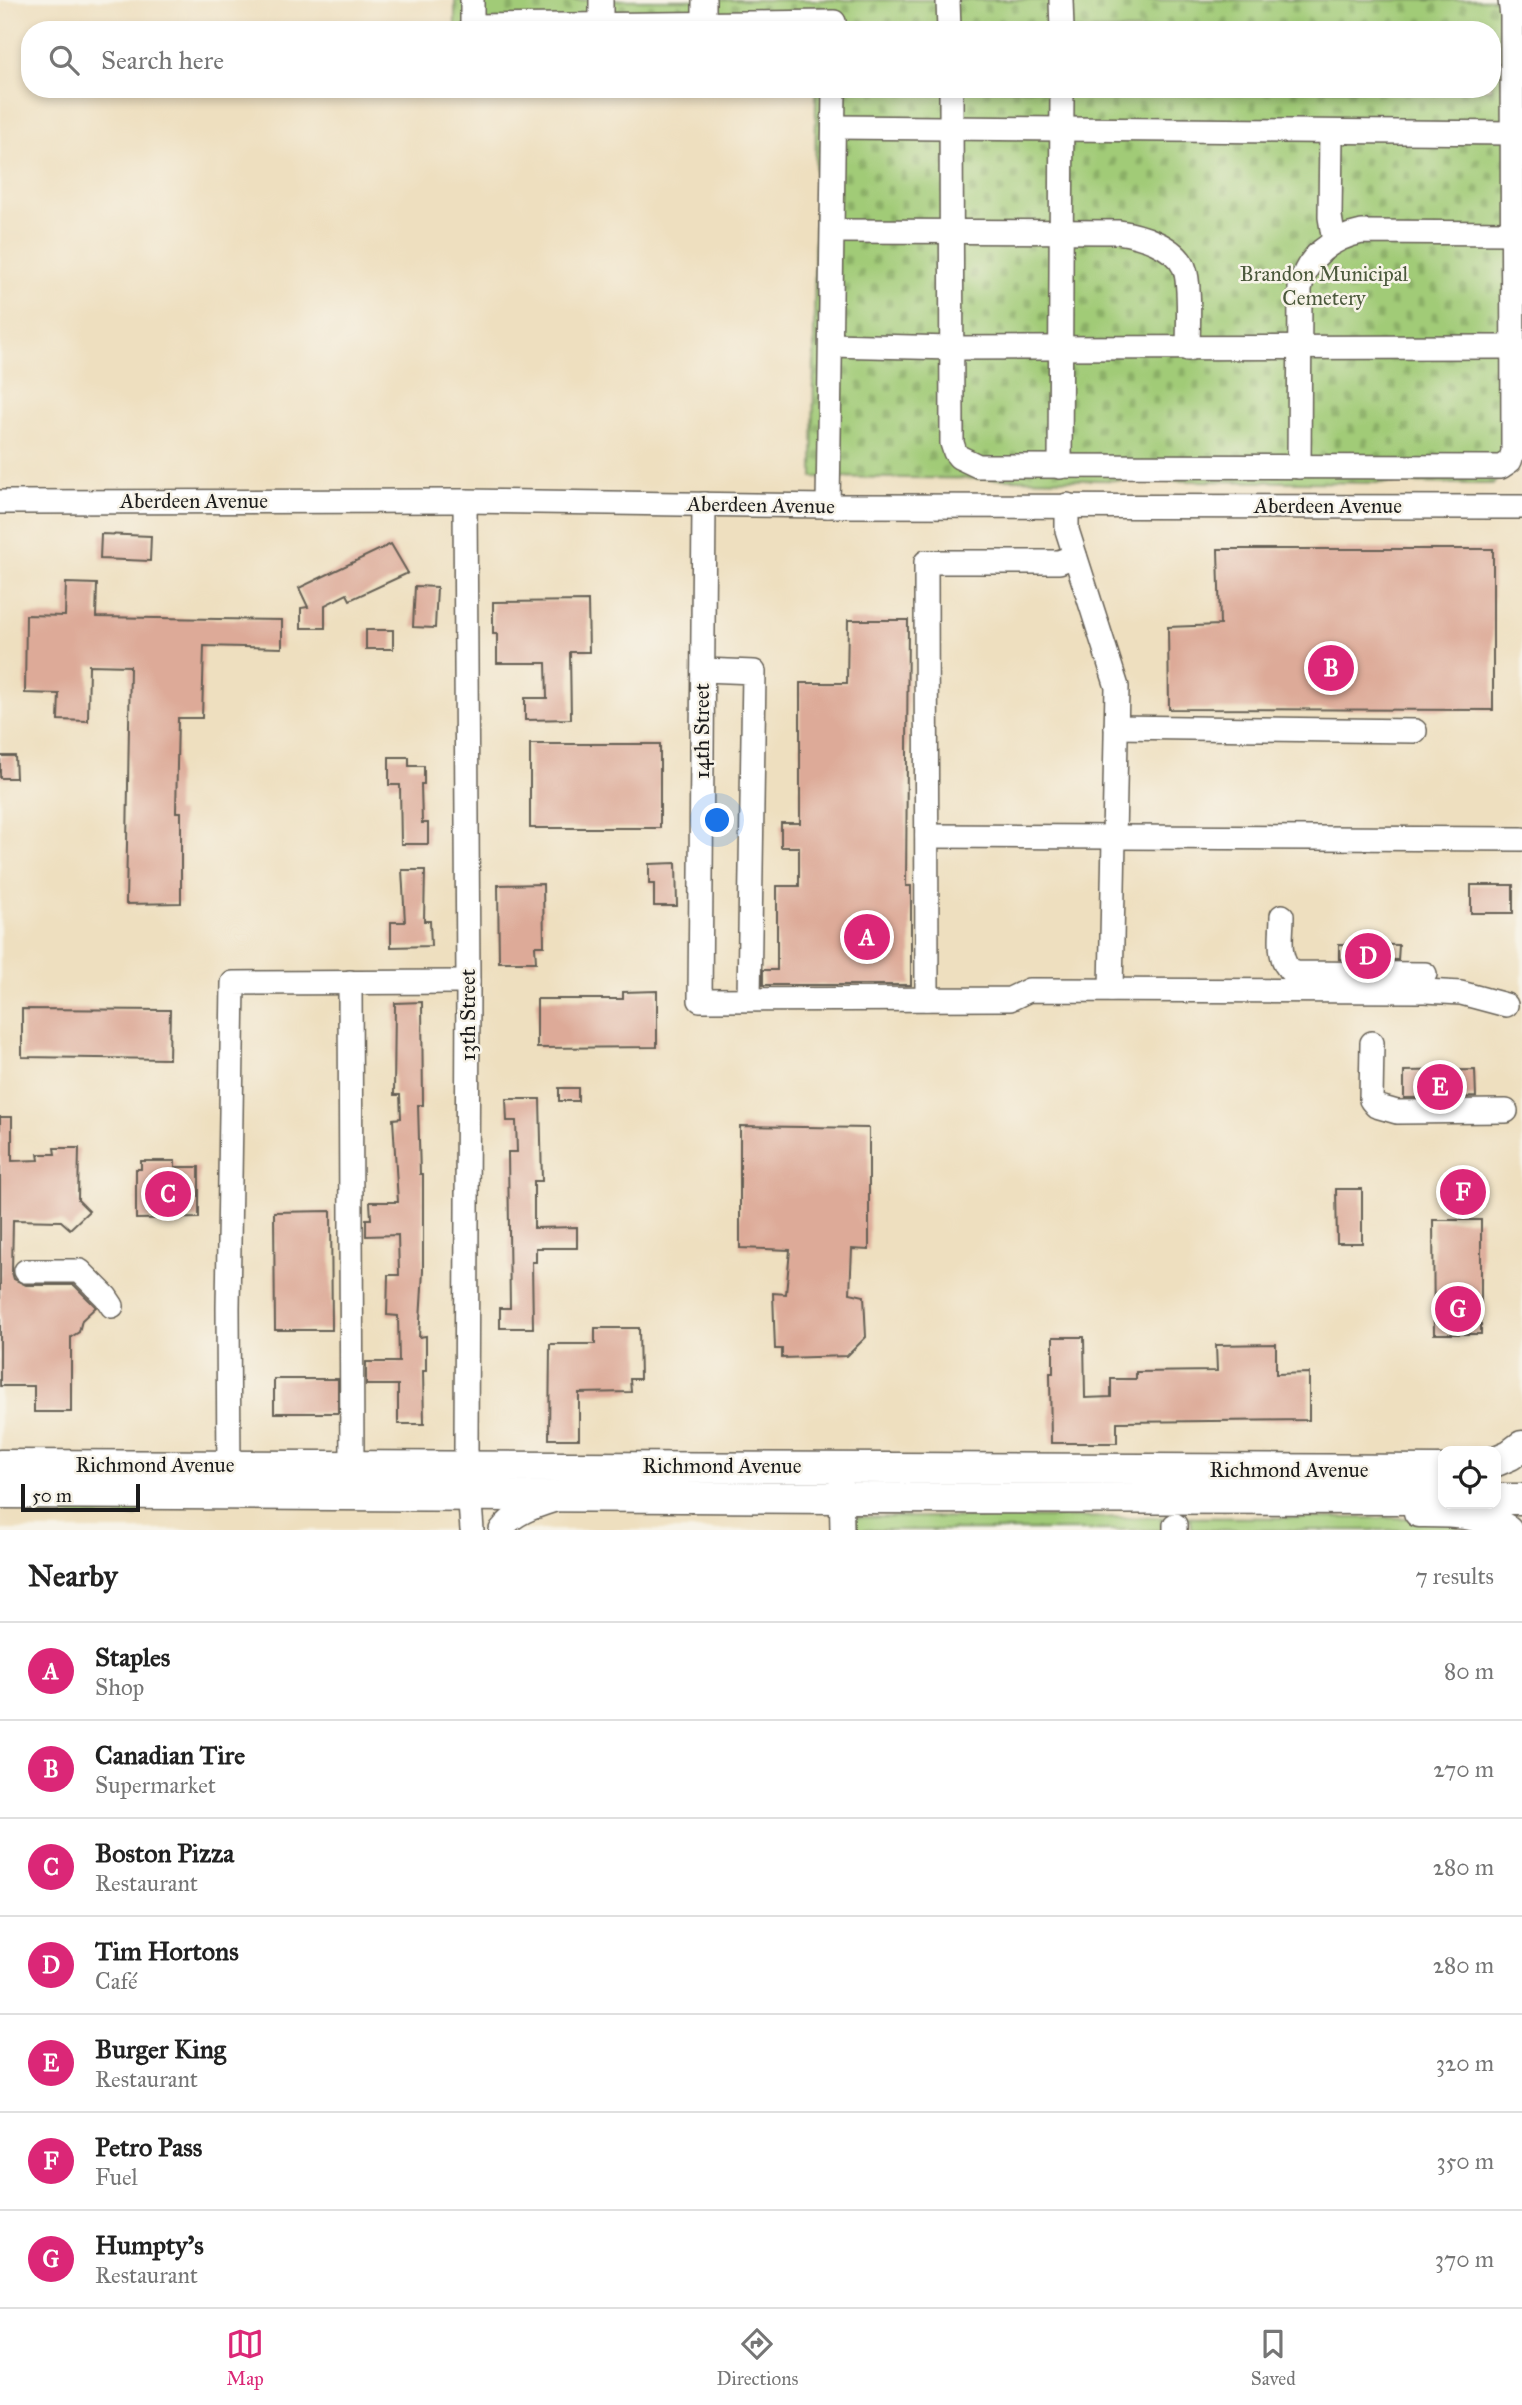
<!DOCTYPE html>
<meta charset="utf-8">
<style>
:root{--surface:#fff;--page:#f6f6f6;--text:#222;--muted:#767676;--line:#e0e0e0;--accent:#db2777}
body{margin:0;font-family:"IM FELL Great Primer",serif;background:var(--page);color:var(--text)}
.controls{position:absolute;right:21px;bottom:21px;display:grid;overflow:hidden;border-radius:14px;box-shadow:0 4px 10px #0003}
.controls button{width:63px;height:63px;display:grid;place-items:center;padding:0;border:0;border-bottom:2px solid var(--line);background:var(--surface);color:var(--text);font:35px sans-serif}
.scale{position:absolute;left:21px;bottom:18px;width:119px;box-sizing:border-box;padding-left:7px;border:4px solid #1c1c1c;border-top:0;font-size:19px;line-height:24px;white-space:nowrap;color:#1c1c1c;-webkit-text-stroke:5px #f7f3e8;paint-order:stroke}
.you{position:absolute;left:718px;top:821px;width:24px;height:24px;margin:-18px;border:5px solid #fff;border-radius:50%;background:#1a73e8;box-shadow:0 0 0 10px #1a73e833}
.badge{display:grid;place-items:center;width:46px;height:46px;border-radius:50%;background:var(--accent);color:#fff;font-size:23px;font-weight:700}
.pin{position:absolute;translate:-50% -50%;border:4px solid #fff;box-shadow:0 2px 7px #0006}
.list{margin:0;padding:0;list-style:none}
h2{display:flex;justify-content:space-between;align-items:center;height:91px;margin:0;padding:0 28px;font-size:30px}
h2 small{font-size:23px;font-weight:400;color:var(--muted)}
.list li{display:grid;grid-template-columns:46px 1fr auto;gap:21px;align-items:center;box-sizing:border-box;height:98px;padding:0 28px;border-top:2px solid var(--line)}
.list b{display:block;font-size:26px;white-space:nowrap}
.list p{margin:0;font-size:23px;white-space:nowrap;color:var(--muted)}
.list em{font-size:23px;font-style:normal;color:var(--muted)}
.icon{flex:none;width:38px;height:38px;fill:none;stroke:currentColor;stroke-width:2;stroke-linecap:round;stroke-linejoin:round}
.map{position:relative;flex:none;width:1522px;height:1530px;overflow:hidden}
.search{position:absolute;background:var(--surface);box-shadow:0 4px 10px #0003;left:21px;right:21px;top:21px;height:77px;display:flex;align-items:center;gap:18px;box-sizing:border-box;padding:0 24px;border-radius:28px;color:var(--muted);font-size:26px}
.sheet{height:777px;background:var(--surface)}
nav{display:flex;justify-content:space-around;align-items:center;box-sizing:border-box;height:98px;border-top:2px solid var(--line);background:var(--surface);font-size:19px;color:var(--muted)}
nav a{display:grid;justify-items:center;gap:4px}
nav .on{color:var(--accent)}
.map>svg:first-child{display:block}
</style>
<div class="map">
<svg width="1522" height="1530" viewBox="0 0 1522 1530">
<defs>
<pattern id="grass-tufts" width="24" height="20" patternUnits="userSpaceOnUse" patternTransform="scale(1.75)"><rect width="24" height="20" fill="#a1cb77"/><path d="M3 7l-1-3M5 7V3M7 7l1-3M15 17l-1-3M17 17v-4M19 17l1-3" fill="none" stroke="#8aae66"/></pattern>
<pattern id="cemetery-stones" width="16" height="16" patternUnits="userSpaceOnUse" patternTransform="scale(1.75)"><rect width="16" height="16" fill="#a1cb77"/><path d="M2 7V4a2 2 0 0 1 4 0v3zM10 15v-3a2 2 0 0 1 4 0v3z" fill="#8aae66"/></pattern>
</defs>
<rect width="100%" height="100%" fill="#f7f3e8"/>
<filter id="ink" filterUnits="userSpaceOnUse"><feTurbulence type="fractalNoise" baseFrequency=".0143" numOctaves="2"/><feDisplacementMap in="SourceGraphic" scale="14" xChannelSelector="R" yChannelSelector="G"/><feConvolveMatrix kernelMatrix="1 2 1 2 8 2 1 2 1" color-interpolation-filters="sRGB"/></filter>
<filter id="wash" filterUnits="userSpaceOnUse"><feTurbulence type="fractalNoise" baseFrequency=".00686" numOctaves="4" result="noise"/><feDisplacementMap in="SourceGraphic" scale="28" xChannelSelector="R" yChannelSelector="G"/><feGaussianBlur stdDeviation="1.57" result="paint"/><feColorMatrix in="noise" values="0 0 0 0 0 0 0 0 0 0 0 0 0 0 0 0 0 1.4 0 .05"/><feComposite in="paint" operator="in"/></filter>
<g filter="url(#wash)">
<rect width="100%" height="100%" fill="#eedfbf"/>
<!-- grass -->
<g fill="url(#grass-tufts)" stroke="#5e744a" stroke-width="2">
<polygon points="143,1506 136,1516 28,1516 38,1507"/>
<polygon points="855,1517 1418,1518 1452,1523 1461,1530 1192,1530 1191,1520 1161,1520 1161,1530 854,1530"/>
</g>
<!-- cemetery -->
<polygon fill="url(#cemetery-stones)" stroke="#5e744a" stroke-width="2" points="455,0 1522,0 1522,455 1493,484 813,477 816,89 1492,89 1492,30 455,30"/>
<g id="blocks">
<!-- building -->
<g fill="#ddaa98">
<polygon points="101,534 151,536 150,561 100,559"/>
<polygon points="391,544 408,573 350,600 347,594 325,605 325,628 301,628 301,608 308,607 299,588"/>
<polygon points="1218,549 1493,549 1493,710 1169,709 1168,627 1220,625"/>
<polygon points="66,583 97,584 96,617 282,620 282,648 204,646 202,718 178,718 176,812 181,812 181,903 126,904 130,666 89,665 88,721 58,720 59,694 25,693 26,615 65,616"/>
<polygon points="415,586 437,587 435,628 413,627"/>
<polygon points="588,601 589,652 570,652 571,719 525,720 525,698 547,698 546,663 497,663 497,634 493,634 493,602"/>
<polygon points="848,620 908,620 906,886 911,886 911,985 763,985 763,970 777,970 777,886 799,886 799,847 781,847 781,823 800,823 800,683 847,683"/>
<rect x="366" y="630" width="27" height="19"/>
<rect x="530" y="744" width="130" height="84"/>
<polygon points="0,756 15,756 16,778 0,778"/>
<polygon points="389,757 409,757 409,766 424,766 424,784 421,784 422,823 428,823 428,844 401,844 400,785 389,785"/>
<polygon points="676,863 677,906 654,906 654,884 649,884 649,864"/>
<polygon points="402,870 425,870 424,921 430,921 431,946 391,947 391,922 405,922"/>
<polygon points="543,884 544,946 535,946 536,962 499,962 498,885"/>
<rect x="1471" y="885" width="42" height="28"/>
<polygon points="1339,944 1399,945 1398,960 1339,959"/>
<polygon points="657,991 657,1047 537,1048 537,999 623,999 623,992"/>
<polygon points="422,1002 423,1105 418,1105 420,1174 423,1174 423,1271 419,1337 426,1336 426,1371 423,1371 424,1424 398,1424 398,1385 366,1385 366,1362 399,1362 398,1316 387,1315 388,1275 399,1275 398,1235 366,1236 366,1219 371,1219 370,1202 398,1202 393,1119 401,1118 400,1095 394,1095 395,1003"/>
<polygon points="22,1009 170,1010 169,1059 22,1057"/>
<polygon points="1475,1070 1476,1097 1404,1098 1404,1071"/>
<rect x="559" y="1088" width="19" height="13"/>
<polygon points="506,1099 540,1099 542,1181 534,1181 534,1228 577,1227 577,1248 536,1248 536,1262 532,1262 533,1328 500,1328 500,1308 510,1308 508,1152 517,1152 516,1121 507,1121"/>
<polygon points="0,1117 12,1117 12,1161 39,1160 38,1154 55,1154 54,1148 79,1148 78,1200 89,1211 70,1229 61,1221 13,1220 12,1272 14,1279 26,1285 74,1285 96,1307 82,1320 79,1332 71,1337 71,1412 34,1412 34,1386 0,1386"/>
<polygon points="740,1126 869,1128 869,1250 852,1249 850,1293 864,1296 866,1337 847,1356 782,1358 782,1349 775,1349 773,1293 786,1294 790,1250 740,1248"/>
<polygon points="141,1161 175,1161 175,1167 199,1167 199,1218 136,1219 136,1169 141,1169"/>
<polygon points="1336,1189 1362,1189 1362,1243 1337,1243"/>
<polygon points="331,1211 332,1330 275,1330 274,1212"/>
<polygon points="1433,1220 1481,1220 1481,1334 1434,1334"/>
<polygon points="595,1328 639,1328 640,1379 630,1379 631,1392 579,1393 579,1439 549,1439 550,1344 595,1344"/>
<polygon points="1053,1337 1084,1337 1085,1398 1111,1397 1111,1379 1136,1379 1136,1372 1217,1371 1216,1345 1276,1344 1276,1374 1309,1373 1309,1420 1117,1422 1117,1443 1051,1443 1050,1373 1053,1373"/>
<rect x="274" y="1379" width="64" height="34"/>
</g>
</g>
</g>
<g filter="url(#ink)">
<use href="#blocks" fill-opacity="0" stroke="#666055" stroke-width="2"/>
<g fill="none" stroke-linecap="round" stroke-linejoin="round">
<defs>
<g id="minor">
<polyline points="472,0 472,26 834,22"/>
<polyline points="601,0 601,25"/>
<polyline points="704,0 704,24"/>
<polyline points="948,0 949,30"/>
<polyline points="1061,0 1062,30"/>
<polyline points="951,89 952,443 955,452 959,457 978,466 1501,467 1510,461 1513,452 1512,16 1510,0"/>
<polyline points="834,127 1513,133"/>
<polyline points="1331,132 1330,217 1334,241"/>
<path d="M833 231 1118 232C1140 235 1173 245 1184 267 1191 283 1188 329 1188 349"/>
<polyline points="831,345 952,348 1512,347"/>
<polyline points="1060,467 1062,89"/>
<path d="M1299 467 1300 289C1305 257 1332 238 1362 232L1513 233"/>
<polyline points="465,501 468,982 466,1450 472,1530"/>
<polyline points="0,502 465,501 828,506 1522,507"/>
<polyline points="704,504 700,1000 1010,999 1029,990 1425,991 1461,993 1506,1005"/>
<polyline points="1067,505 1067,530 1117,687 1111,990"/>
<polyline points="828,506 834,89"/>
<polyline points="703,670 754,672 749,999"/>
<polyline points="1116,727 1415,731"/>
<polyline points="927,836 1522,839"/>
<path d="M1282 916C1282 935 1276 960 1293 973L1425 974"/>
<polyline points="350,982 352,1465"/>
<polyline points="927,999 926,562 1059,562 1075,556"/>
<polyline points="1372,1043 1371,1100 1376,1106 1397,1112 1506,1111"/>
<polyline points="26,1271 80,1271 106,1297 112,1306"/>
<polyline points="229,1479 228,1308 233,983 468,982"/>
<polyline points="841,1484 842,1530"/>
<polyline points="1175,1525 1175,1530"/>
<path d="M501 1530C513 1513 536 1506 555 1500"/>
</g>
<g id="major">
<polyline points="1496,1461 1510,1455 1522,1446"/>
<polyline points="0,1465 1443,1470"/>
<polyline points="0,1493 841,1498 1443,1499"/>
<polyline points="1496,1499 1522,1499"/>
<path d="M1419 1512C1450 1512 1480 1511 1507 1530"/>
</g>
</defs>
<!-- minor casing -->
<use href="#minor" stroke="#666055" stroke-width="26"/>
<!-- major casing -->
<use href="#major" stroke="#666055" stroke-width="33"/>
<!-- minor -->
<use href="#minor" stroke="#fff" stroke-width="23"/>
<!-- major -->
<use href="#major" stroke="#fff" stroke-width="30"/>
</g>
</g>
<g text-anchor="middle" stroke-width="5" stroke-linejoin="round" paint-order="stroke">
<!-- park labels -->
<g font-size="21" fill="#4b593c" stroke="#f7f3e8">
<text x="1324" y="281">Brandon Municipal<tspan x="1324" dy="24">Cemetery</tspan></text>
</g>
<!-- street labels -->
<g font-size="21" fill="#1c1c1c" stroke="#f7f3e8">
<text x="194" y="508">Aberdeen Avenue</text>
<text transform="translate(761 505) rotate(1)" y="7">Aberdeen Avenue</text>
<text x="1328" y="513">Aberdeen Avenue</text>
<text transform="translate(702 731) rotate(-90)" y="7">14th Street</text>
<text transform="translate(468 1015) rotate(-90)" y="7">13th Street</text>
<text x="155" y="1472">Richmond Avenue</text>
<text x="722" y="1473">Richmond Avenue</text>
<text x="1289" y="1477">Richmond Avenue</text>
</g>
</g>
</svg>
<div class="controls">
<button><svg class="icon" aria-label="locate" viewBox="0 0 24 24"><circle cx="12" cy="12" r="6"/><path d="M12 2v4M12 18v4M2 12h4M18 12h4"/></svg></button>
</div>
<div class="scale">50 m</div>
<div class="you"></div>
<div class="pin badge" style="left:867px;top:937px">A</div>
<div class="pin badge" style="left:1331px;top:668px">B</div>
<div class="pin badge" style="left:168px;top:1194px">C</div>
<div class="pin badge" style="left:1368px;top:956px">D</div>
<div class="pin badge" style="left:1440px;top:1087px">E</div>
<div class="pin badge" style="left:1463px;top:1192px">F</div>
<div class="pin badge" style="left:1458px;top:1309px">G</div>
<div class="search"><svg class="icon" aria-label="search" viewBox="0 0 24 24"><circle cx="10" cy="10" r="6"/><path d="M15 15l6 6"/></svg>Search here</div>
</div>
<section class="sheet">
<h2>Nearby<small>7 results</small></h2>
<ul class="list">
<li><span class="badge">A</span><div><b>Staples</b><p>Shop</p></div><em>80 m</em></li>
<li><span class="badge">B</span><div><b>Canadian Tire</b><p>Supermarket</p></div><em>270 m</em></li>
<li><span class="badge">C</span><div><b>Boston Pizza</b><p>Restaurant</p></div><em>280 m</em></li>
<li><span class="badge">D</span><div><b>Tim Hortons</b><p>Café</p></div><em>280 m</em></li>
<li><span class="badge">E</span><div><b>Burger King</b><p>Restaurant</p></div><em>320 m</em></li>
<li><span class="badge">F</span><div><b>Petro Pass</b><p>Fuel</p></div><em>350 m</em></li>
<li><span class="badge">G</span><div><b>Humpty's</b><p>Restaurant</p></div><em>370 m</em></li>
</ul>
</section>
<nav>
<a class="on"><svg class="icon" aria-label="map" viewBox="0 0 24 24"><path d="M3 6l6-2 6 2 6-2v14l-6 2-6-2-6 2zM9 4v14M15 6v14"/></svg>Map</a>
<a><svg class="icon" aria-label="directions" viewBox="0 0 24 24"><path d="M12 3l9 9-9 9-9-9zM9 14v-3h6M13 9l2 2-2 2"/></svg>Directions</a>
<a><svg class="icon" aria-label="saved" viewBox="0 0 24 24"><path d="M7 4h10v16l-5-4-5 4z"/></svg>Saved</a>
</nav>
